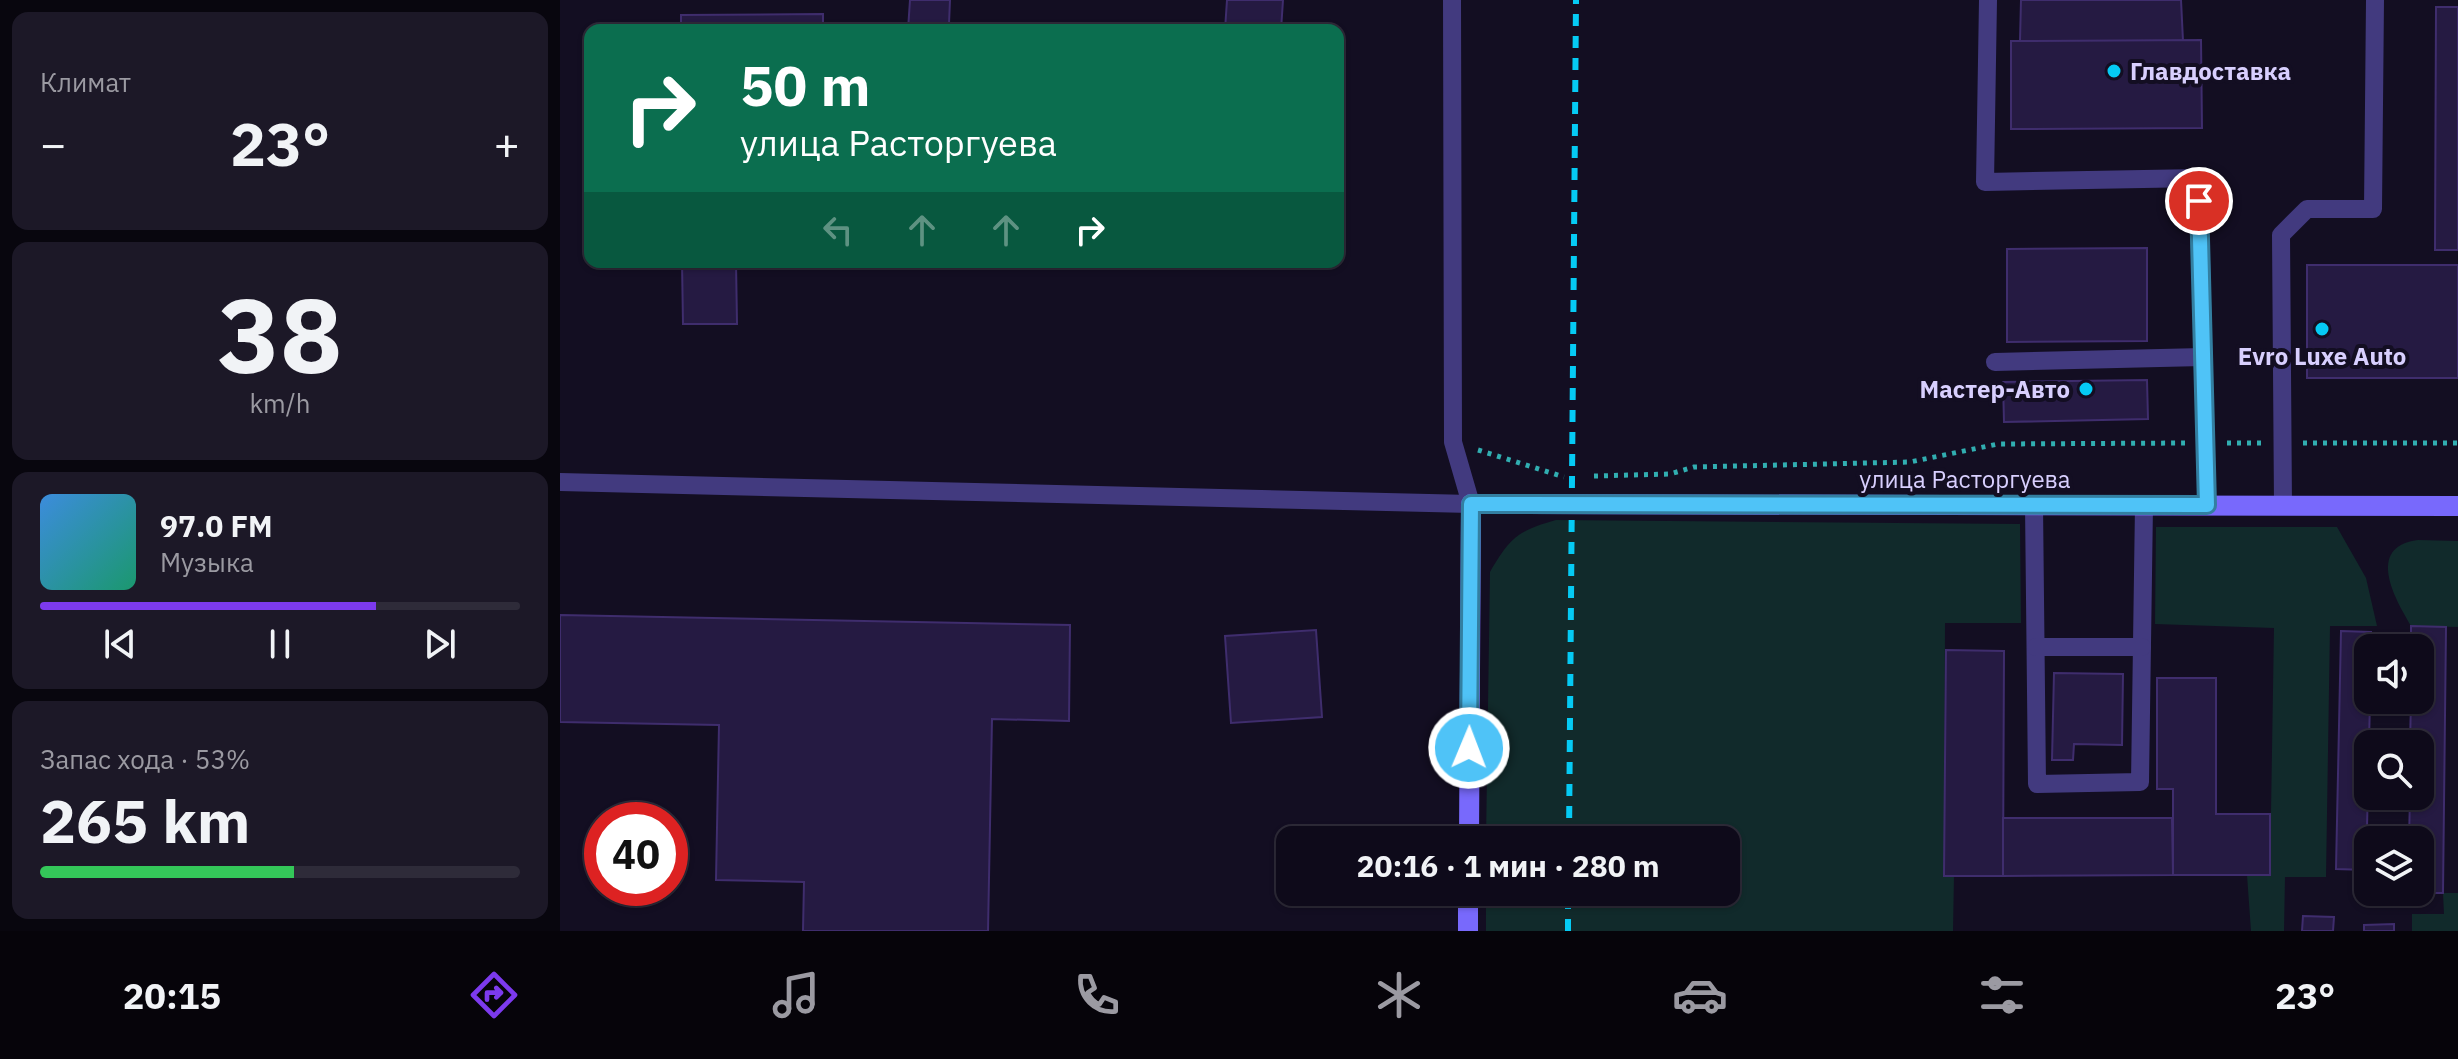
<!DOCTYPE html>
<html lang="ru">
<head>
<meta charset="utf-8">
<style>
	:root { --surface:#0e0a1a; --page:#1c1827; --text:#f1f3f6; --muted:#9b9aa2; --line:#2e2b39; --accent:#7c3aed }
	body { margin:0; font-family:"IBM Plex Sans",sans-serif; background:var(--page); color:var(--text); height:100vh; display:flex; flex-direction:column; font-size:30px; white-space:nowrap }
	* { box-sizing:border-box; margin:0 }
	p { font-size:26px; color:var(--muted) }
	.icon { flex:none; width:44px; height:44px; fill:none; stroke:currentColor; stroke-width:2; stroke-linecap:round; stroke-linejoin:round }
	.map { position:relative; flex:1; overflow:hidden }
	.details { display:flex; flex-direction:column; gap:12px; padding:12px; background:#08060e; width:560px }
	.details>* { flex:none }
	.hud { position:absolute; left:24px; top:24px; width:760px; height:244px; border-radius:16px; box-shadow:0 2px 6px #0004,0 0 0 2px var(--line); background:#0b6e4f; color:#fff; overflow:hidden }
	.fabs { position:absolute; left:1794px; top:634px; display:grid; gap:16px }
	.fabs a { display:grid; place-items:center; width:80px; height:80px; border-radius:16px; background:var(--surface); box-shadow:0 2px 6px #0004,0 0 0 2px var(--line); font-size:40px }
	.speed { position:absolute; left:24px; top:802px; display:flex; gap:16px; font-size:40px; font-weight:700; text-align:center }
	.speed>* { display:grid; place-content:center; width:104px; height:104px; border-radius:50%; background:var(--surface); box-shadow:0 2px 6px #0004,0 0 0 2px var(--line); line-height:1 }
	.speed .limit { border:12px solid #d22; background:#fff; color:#111 }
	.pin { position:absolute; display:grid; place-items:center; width:68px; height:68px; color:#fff; margin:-34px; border:4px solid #fff; border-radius:50%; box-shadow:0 2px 8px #0007 }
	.me { position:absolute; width:88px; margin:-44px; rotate:1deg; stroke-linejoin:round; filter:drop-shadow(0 0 6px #0008) }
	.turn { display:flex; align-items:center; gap:28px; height:168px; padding:0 24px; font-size:36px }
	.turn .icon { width:104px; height:104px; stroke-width:2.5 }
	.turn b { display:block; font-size:56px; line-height:68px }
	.lanes { display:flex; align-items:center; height:76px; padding:0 24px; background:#0003; justify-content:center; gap:40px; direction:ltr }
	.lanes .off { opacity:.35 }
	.big { font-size:60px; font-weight:700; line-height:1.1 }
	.details .widget { flex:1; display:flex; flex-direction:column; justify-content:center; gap:12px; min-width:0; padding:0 28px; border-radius:16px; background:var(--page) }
	.details .dial { align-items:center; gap:0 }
	.dial b { font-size:104px; line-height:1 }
	.song { display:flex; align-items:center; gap:24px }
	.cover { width:96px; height:96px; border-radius:12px; background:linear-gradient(135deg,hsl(210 70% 55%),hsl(160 70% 35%)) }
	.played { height:8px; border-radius:4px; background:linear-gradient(90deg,var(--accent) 70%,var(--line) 70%) }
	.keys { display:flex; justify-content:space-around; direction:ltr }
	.heat { display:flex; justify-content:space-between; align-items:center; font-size:44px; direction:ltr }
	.charge { height:12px; border-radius:6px; background:linear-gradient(90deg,#34c759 53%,var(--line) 0) }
	.trip { position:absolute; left:716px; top:826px; width:464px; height:80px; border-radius:16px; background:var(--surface); box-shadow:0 2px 6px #0004,0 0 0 2px var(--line); font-weight:700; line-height:80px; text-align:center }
	.tab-bar { display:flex; height:128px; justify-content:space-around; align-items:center; background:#06040a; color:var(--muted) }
	.tab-bar .icon { width:56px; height:56px }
	.tab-bar .on { color:var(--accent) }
	.tab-bar b { font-size:36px; color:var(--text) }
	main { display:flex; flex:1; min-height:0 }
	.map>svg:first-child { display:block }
	.green { fill:#112a2b }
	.building { fill:#251a42; stroke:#3f2d6d; stroke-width:2 }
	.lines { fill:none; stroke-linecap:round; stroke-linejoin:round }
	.path { stroke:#31aeb1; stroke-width:5; stroke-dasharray:4 6; stroke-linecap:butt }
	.lane { stroke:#423a7f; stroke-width:18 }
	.secondary { stroke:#7869fc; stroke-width:20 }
	.rail { stroke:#05caf4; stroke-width:6; stroke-dasharray:12 10; stroke-linecap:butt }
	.route-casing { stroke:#337fa1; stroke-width:20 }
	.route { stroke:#4fc3f7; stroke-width:14 }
	.poi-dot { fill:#05caf4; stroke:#130e22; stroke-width:3 }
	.labels { text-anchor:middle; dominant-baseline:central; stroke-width:8; stroke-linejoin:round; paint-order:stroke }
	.poi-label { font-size:24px; font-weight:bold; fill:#d8cffe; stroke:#130e22; text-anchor:start }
	.street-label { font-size:24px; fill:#d8cffe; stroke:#130e22 }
</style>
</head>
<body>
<main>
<section class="details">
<div class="widget"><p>Климат</p>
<div class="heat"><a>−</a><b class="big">23°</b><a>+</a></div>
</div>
<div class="widget dial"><b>38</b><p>km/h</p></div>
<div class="widget">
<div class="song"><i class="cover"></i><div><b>97.0 FM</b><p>Музыка</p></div></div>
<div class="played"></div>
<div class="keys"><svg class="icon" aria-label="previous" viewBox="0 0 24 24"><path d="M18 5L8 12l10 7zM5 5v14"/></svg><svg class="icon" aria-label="pause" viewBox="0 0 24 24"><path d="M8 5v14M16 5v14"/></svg><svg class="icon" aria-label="next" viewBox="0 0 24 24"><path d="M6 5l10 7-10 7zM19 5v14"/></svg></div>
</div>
<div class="widget"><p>Запас хода · 53%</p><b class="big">265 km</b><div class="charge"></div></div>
</section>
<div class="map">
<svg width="1898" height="931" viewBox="0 0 1898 931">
	<rect width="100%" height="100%" fill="#130e22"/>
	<g class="green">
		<path d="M 996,520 L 1460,524 L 1461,623 L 1385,623 L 1384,875 L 1394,876 L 1393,931 L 926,931 L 926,892 L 1166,892 L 1166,840 L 926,840 L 930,572 C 950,538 957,531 996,520 Z"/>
		<path d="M 1596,527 L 1777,527 L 1806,578 L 1817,626 L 1770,626 L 1766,877 L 1725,877 L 1724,931 L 1691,931 L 1687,875 L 1710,874 L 1714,628 L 1595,624 Z"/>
		<path d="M 1858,540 L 1898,541 L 1898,627 L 1851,626 C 1835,599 1805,547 1858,540 Z"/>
		<path d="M 1883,893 L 1898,893 L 1898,931 L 1852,931 L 1852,914 L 1884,914 Z"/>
	</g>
	<g class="building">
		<path d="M 350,0 L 390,0 L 389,24 L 482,30 L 348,30 Z"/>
		<path d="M 667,0 L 723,0 L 721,30 L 665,30 Z"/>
		<path d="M 1461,0 L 1621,0 L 1623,41 L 1460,41 Z"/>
		<path d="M 1876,7 L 1898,7 L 1898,250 L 1875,250 Z"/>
		<path d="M 263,14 L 263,30 L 121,30 L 121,15 Z"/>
		<path d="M 1641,40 L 1642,128 L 1451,129 L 1451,41 Z"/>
		<path d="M 1587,248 L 1587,341 L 1447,342 L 1447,249 Z"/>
		<path d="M 122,262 L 176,262 L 177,324 L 123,324 Z"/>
		<rect x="1747" y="265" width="151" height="113"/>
		<path d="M 1587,380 L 1588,419 L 1444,422 L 1443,382 Z"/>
		<path d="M 0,615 L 510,625 L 509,721 L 432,719 L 428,931 L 243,931 L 244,882 L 156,880 L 159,725 L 0,722 Z"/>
		<path d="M 1851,626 L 1886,627 L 1883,893 L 1849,893 L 1860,892 L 1860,840 L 1849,840 L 1850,796 L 1860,796 L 1860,744 L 1850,744 L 1851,700 L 1860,700 L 1860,648 L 1851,648 Z"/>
		<path d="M 756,630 L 762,717 L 671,723 L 665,636 Z"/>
		<path d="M 1781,631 L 1811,632 L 1811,648 L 1808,648 L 1810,700 L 1806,870 L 1776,869 Z"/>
		<path d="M 1386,650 L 1444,651 L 1443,876 L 1384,876 Z"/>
		<path d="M 1494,673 L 1563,674 L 1562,745 L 1514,744 L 1513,760 L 1492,760 Z"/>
		<path d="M 1597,678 L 1656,678 L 1656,814 L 1710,814 L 1710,875 L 1613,875 L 1613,789 L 1597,789 Z"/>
		<path d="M 1443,818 L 1612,818 L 1613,875 L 1443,876 Z"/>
		<path d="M 1743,916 L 1774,917 L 1773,931 L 1742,931 Z"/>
		<path d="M 1834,924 L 1834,931 L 1804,931 L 1804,925 Z"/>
	</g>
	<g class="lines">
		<g class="path">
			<path d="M 1667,443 L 1701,443"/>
			<path d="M 1743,443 L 1898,443"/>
			<path d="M 918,450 L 1004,477"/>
			<path d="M 1034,476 L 1110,474 L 1134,467 L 1350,462 L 1438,444 L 1625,443"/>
		</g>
		<g class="lane">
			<path d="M 1428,0 L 1425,182 L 1639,178 L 1647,505"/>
			<path d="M 1435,362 L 1643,357"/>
			<path d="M 0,482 L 911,504 L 893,442 L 892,0"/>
			<path d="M 1474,505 L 1477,784 L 1580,782 L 1584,505"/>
			<path d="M 1723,505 L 1721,235 L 1747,209 L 1813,209 L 1815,0"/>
			<path d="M 1476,647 L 1582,647"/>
		</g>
		<g class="secondary">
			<path d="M 909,840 L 911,504 L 1898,506"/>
			<path d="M 908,931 L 908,892"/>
		</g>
		<g class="rail">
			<path d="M 1009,840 L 1016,0"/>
			<path d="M 1008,931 L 1008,892"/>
		</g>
	</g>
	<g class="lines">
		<g class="route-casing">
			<path id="route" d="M 909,748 L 911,504 L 1647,505 L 1639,201"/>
		</g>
		<use href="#route" class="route"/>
	</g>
	<g class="poi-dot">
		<circle cx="1554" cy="71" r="8"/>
		<circle cx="1762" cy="329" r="8"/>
		<circle cx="1526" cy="389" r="8"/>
	</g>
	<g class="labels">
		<g class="poi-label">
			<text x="1570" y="71">Главдоставка</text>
			<text x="1762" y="356" text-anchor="middle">Evro Luxe Auto</text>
			<text x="1510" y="389" text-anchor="end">Мастер-Авто</text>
		</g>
		<g class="street-label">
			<text x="1405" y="479">улица Расторгуева</text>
		</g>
	</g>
</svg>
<div class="fabs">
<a><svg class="icon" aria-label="sound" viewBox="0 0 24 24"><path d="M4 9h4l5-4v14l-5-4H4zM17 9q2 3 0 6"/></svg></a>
<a><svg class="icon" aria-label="search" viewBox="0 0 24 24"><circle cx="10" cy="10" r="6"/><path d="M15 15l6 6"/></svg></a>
<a><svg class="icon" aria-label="layers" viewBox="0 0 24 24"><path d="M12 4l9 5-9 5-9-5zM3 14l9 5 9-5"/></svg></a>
</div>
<div class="speed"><div class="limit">40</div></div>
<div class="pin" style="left:1639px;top:201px;background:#d93025"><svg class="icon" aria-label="arrive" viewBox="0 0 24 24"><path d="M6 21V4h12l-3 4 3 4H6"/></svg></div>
<svg class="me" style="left:909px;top:748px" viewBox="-20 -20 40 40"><circle r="17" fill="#4fc3f7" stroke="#fff" stroke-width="3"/><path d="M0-11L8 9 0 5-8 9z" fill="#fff"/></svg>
<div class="trip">20:16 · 1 мин · 280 m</div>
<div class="hud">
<div class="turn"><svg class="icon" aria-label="right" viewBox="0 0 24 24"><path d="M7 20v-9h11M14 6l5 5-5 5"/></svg><div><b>50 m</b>улица Расторгуева</div></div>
<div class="lanes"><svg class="icon off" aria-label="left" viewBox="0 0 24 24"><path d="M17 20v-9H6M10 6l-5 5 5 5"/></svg><svg class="icon off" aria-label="ahead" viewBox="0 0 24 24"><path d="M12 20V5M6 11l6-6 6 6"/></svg><svg class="icon off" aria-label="ahead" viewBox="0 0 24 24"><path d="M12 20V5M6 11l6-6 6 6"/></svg><svg class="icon" aria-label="right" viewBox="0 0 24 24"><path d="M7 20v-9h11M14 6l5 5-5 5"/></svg></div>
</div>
</div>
</main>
<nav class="tab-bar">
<b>20:15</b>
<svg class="icon on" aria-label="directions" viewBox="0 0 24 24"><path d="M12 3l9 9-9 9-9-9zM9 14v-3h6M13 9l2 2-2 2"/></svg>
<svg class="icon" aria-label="music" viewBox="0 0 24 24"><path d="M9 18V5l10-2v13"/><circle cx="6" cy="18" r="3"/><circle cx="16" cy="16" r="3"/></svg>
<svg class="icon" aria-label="phone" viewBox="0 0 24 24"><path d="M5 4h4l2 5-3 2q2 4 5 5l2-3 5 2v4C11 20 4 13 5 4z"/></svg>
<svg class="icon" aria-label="climate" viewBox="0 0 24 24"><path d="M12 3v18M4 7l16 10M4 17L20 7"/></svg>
<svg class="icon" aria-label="car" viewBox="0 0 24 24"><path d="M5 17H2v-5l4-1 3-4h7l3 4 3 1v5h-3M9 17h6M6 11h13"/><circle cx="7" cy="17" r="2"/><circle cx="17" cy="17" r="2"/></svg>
<svg class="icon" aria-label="filters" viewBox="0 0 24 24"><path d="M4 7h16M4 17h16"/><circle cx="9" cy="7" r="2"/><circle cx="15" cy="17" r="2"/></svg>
<b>23°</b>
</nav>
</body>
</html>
